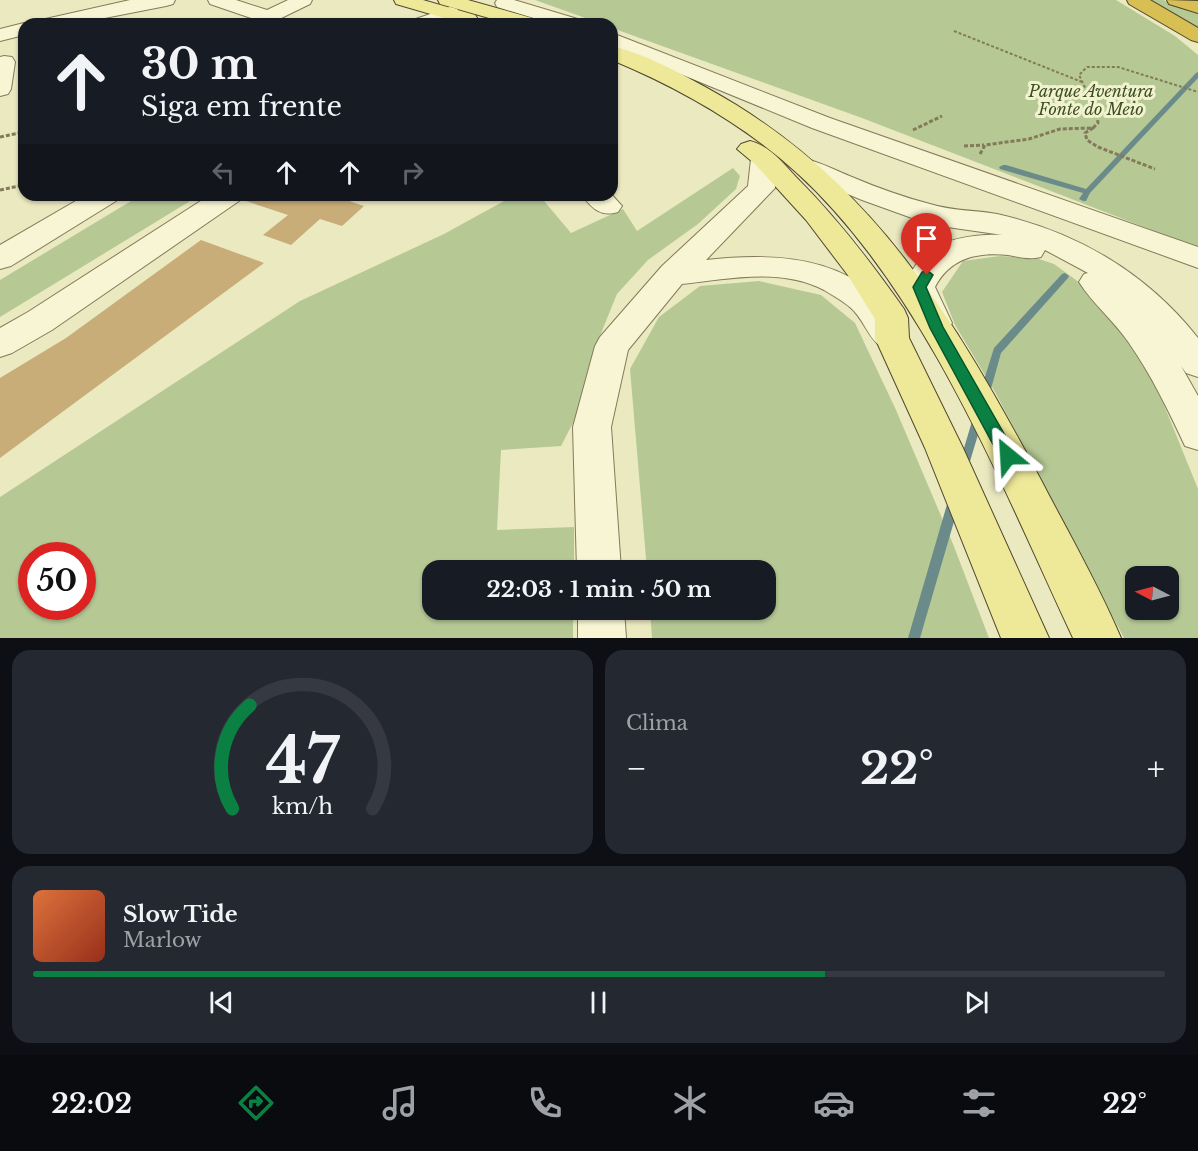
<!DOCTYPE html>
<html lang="pt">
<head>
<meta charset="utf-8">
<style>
	:root { --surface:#171b24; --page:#242831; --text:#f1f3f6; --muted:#9ea1a6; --line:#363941; --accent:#0b8043 }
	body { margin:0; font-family:"Libre Baskerville",serif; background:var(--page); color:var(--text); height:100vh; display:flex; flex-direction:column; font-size:22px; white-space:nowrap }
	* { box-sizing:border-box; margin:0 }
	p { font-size:20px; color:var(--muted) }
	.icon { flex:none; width:33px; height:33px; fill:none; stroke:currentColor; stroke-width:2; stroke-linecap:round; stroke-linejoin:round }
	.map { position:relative; height:638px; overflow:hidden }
	.panel { display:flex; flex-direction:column; gap:12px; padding:12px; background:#0d0f14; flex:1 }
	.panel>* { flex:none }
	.banner { position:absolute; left:18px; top:18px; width:600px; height:183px; border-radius:18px; box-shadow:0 2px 4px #0004; background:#171b24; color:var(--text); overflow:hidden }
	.needle { width:39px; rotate:276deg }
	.buttons { position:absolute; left:1125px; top:566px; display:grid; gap:12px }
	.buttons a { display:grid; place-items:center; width:54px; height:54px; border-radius:12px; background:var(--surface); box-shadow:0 2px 4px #0004; font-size:30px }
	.speed { position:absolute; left:18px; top:542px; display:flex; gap:12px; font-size:30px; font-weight:700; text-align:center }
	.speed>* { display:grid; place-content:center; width:78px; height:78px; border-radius:50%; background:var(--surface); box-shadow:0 2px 4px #0004; line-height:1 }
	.speed .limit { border:9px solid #d22; background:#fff; color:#111 }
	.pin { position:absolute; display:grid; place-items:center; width:51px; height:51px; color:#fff; margin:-62px -26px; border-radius:50% 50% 50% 0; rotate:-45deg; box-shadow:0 0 6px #0007 }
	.pin .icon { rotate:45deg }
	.me { position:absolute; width:66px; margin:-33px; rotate:333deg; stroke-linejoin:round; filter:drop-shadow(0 0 4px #0008) }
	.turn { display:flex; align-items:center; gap:21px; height:126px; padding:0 24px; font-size:27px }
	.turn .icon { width:78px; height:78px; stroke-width:2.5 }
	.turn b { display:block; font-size:42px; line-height:51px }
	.lanes { display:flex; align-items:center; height:57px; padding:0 24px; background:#0003; justify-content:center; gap:30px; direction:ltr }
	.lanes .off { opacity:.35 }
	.big { font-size:45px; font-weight:800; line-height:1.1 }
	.panel .widget { flex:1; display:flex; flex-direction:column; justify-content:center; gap:9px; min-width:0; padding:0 21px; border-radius:18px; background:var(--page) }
	.panel .dial { align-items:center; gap:0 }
	.dial svg { height:156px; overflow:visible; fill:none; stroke:var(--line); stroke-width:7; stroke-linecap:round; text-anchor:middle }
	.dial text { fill:var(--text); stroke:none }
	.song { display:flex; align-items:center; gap:18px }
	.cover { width:72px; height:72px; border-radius:9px; background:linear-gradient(135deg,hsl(20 70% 55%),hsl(10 70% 35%)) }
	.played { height:6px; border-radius:3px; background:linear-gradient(90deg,var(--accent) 70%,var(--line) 70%) }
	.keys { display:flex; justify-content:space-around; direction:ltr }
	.heat { display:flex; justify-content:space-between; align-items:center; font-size:33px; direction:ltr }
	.panel .tiles { flex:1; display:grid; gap:12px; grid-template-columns:1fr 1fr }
	.widget:last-child { grid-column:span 2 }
	.trip { position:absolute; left:422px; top:560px; width:354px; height:60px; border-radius:18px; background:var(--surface); box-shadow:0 2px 4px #0004; font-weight:800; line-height:60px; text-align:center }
	.menu { display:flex; height:96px; justify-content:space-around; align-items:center; background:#090b0e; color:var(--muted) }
	.menu .icon { width:42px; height:42px }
	.menu .on { color:var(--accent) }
	.menu b { font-size:27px; color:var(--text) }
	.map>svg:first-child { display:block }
	.green { fill:#b6c995; fill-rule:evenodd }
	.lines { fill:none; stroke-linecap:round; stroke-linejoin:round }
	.stream { fill:#6b8b8b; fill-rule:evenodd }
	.building { fill:#c8ad78 }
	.minor-casing { stroke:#837a59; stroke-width:2 }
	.major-casing { stroke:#51472d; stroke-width:2 }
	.highway-casing { stroke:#51472d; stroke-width:2 }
	.path-far1 { stroke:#837a59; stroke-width:2; stroke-dasharray:3 2; stroke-linecap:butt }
	.path { stroke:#837a59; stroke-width:3; stroke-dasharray:4 2; stroke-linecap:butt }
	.minor { fill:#f7f5d3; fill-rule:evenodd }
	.major { fill:#eee899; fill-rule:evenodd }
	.highway { fill:#d8bf54; fill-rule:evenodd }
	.route { fill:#0b8043; stroke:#07532c; stroke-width:1.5 }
	.labels { text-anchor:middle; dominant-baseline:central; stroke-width:6; stroke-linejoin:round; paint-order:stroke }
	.far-park-label { font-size:16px; font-style:italic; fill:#3a4f24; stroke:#f3f2cf }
</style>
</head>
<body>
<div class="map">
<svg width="1198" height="638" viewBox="0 0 1198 638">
	<rect width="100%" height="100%" fill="#ebe9c0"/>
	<g class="green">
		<path d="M 535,0 L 1116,0 L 1175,36 L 1198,55 L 1198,248 L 862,118 L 612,28 L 612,24 L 602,24 Z"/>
		<path d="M 1147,0 L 1163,0 L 1198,12 L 1198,30 Z"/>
		<path d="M 733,168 L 740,176 L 736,189 L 698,224 L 648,260 L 617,294 L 593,353 L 575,419 L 561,446 L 501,450 L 497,530 L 574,527 L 574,570 L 432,570 L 432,609 L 573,609 L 573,638 L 0,638 L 0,497 L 300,301 L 444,234 L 515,195 L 539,195 L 571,233 L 623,209 L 637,231 ZM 32,555 L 82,555 L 82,606 L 32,606 Z"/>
		<path d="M 141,195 L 200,195 L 0,317 L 0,280 Z"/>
		<path d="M 1000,256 L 1036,258 L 1054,264 L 1091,291 L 1122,325 L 1153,378 L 1198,489 L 1198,638 L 1124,638 L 995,392 L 955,325 L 942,292 L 963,261 ZM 1136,576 L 1168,576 L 1168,609 L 1136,609 Z"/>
		<path d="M 759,281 L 821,295 L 855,323 L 896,410 L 953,544 L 989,638 L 652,638 L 650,609 L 765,609 L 765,570 L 647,570 L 630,369 L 659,317 L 700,286 Z"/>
	</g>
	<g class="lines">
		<g class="stream">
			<path d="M 1198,72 L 1198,78 L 1090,193 L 1086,201 L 1083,201 L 1079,199 L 1083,193 L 1000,169 L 999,167 L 1003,165 L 1006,165 L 1086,189 L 1196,73 Z"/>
			<path d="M 1065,273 L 1069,276 L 1068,278 L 1001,353 L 989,396 L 988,399 L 984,400 L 980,399 L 979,396 L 994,348 L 1062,274 Z"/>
			<path d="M 978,414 L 982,415 L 983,418 L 968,468 L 967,471 L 963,473 L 959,471 L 958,468 L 973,418 L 974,415 Z"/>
			<path d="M 954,496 L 958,497 L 960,501 L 920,638 L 908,638 L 948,501 L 950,497 Z"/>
		</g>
	</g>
	<g class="building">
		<path d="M 245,195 L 348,195 L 343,199 L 364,206 L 342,226 L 320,219 L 291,245 L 263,235 L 288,215 L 243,200 Z"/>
		<path d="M 201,240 L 264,263 L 0,458 L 0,378 L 66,338 Z"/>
	</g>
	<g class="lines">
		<g class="minor-casing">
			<g id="minor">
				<path d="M 130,0 L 175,0 L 173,4 L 166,6 L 74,24 L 38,24 L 41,20 Z"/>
				<path d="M 208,0 L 236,0 L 267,10 L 288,0 L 312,0 L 310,4 L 269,24 L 244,24 L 251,18 L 210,4 Z"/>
				<path d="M 497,0 L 514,0 L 581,20 L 584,24 L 553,24 L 497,7 L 495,3 Z"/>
				<path d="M 450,7 L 457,9 L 460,13 C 449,27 426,24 410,24 L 413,20 Z"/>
				<path d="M 24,23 L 28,24 L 24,24 L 24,35 L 0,41 L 0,29 Z"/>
				<path d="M 612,33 L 830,118 L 1198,247 L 1198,268 L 812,128 L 612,46 Z"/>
				<path d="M 4,56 L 12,57 L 15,62 L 11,89 L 8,94 L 0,96 L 0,57 Z"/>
				<path d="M 764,151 L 773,154 L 777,159 L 775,188 L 706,260 C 787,251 866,258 909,338 L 904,347 C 871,358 870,325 851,308 C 843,301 832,295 824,290 C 781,267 727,279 682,284 L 628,350 L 611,427 L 621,570 L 577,570 L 573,427 L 595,346 L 600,337 L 662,266 L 748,186 L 751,159 L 755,154 Z"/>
				<path d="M 806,159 C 822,163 837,171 852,177 C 878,188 903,197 930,204 C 952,211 975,210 997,214 C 1077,232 1147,273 1198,338 L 1198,377 L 1186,373 L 1181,366 L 1198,396 L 1198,450 L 1185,446 C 1168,410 1152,376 1129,343 C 1115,322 1092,303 1079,282 L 1084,274 L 1088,273 L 1045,250 L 1041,257 C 1028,260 1020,257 1008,255 C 977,252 950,258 935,287 L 952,323 L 947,332 L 935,335 L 923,332 L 903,287 C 909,277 914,266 921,258 C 939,238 978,234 1003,235 L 947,227 L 912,218 L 862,200 L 797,173 L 793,167 L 797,161 Z"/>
				<path d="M 86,195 L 120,195 L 116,201 L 11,266 L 0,269 L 0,245 Z"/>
				<path d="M 210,195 L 243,195 L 239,201 L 52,330 L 12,353 L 0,357 L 0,328 L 28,312 Z"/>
				<path d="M 582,195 L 612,195 L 622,206 L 618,212 C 601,217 592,209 582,195 Z"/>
				<path d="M 578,609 L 624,609 L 626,638 L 578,638 Z"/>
			</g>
		</g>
		<g class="major-casing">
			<g id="major">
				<path d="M 394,0 L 423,0 L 475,15 L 478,19 L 475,23 L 465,24 L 396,4 Z"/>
				<path d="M 438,0 L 468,0 L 539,20 L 542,24 L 510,24 L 440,4 Z"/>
				<path d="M 612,46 C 645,54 678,72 707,88 C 872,178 955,319 1041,480 C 1068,532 1098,584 1121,638 L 1073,638 C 1001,484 924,289 797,173 C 743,124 679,88 612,60 Z"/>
				<path d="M 750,141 C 770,146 783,163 796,177 C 837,218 871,262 904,309 L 908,318 L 909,338 L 963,448 L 1049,638 L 1001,638 L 925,448 L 875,338 L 875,319 L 847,274 L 806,220 L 755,164 L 737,149 L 741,144 Z"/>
			</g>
		</g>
		<g class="highway-casing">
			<g id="highway">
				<path d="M 1127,0 L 1150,0 L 1198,28 L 1198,42 L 1191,40 L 1129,4 Z"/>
				<path d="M 1167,0 L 1198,1 L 1198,13 L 1169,4 Z"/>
			</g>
		</g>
		<g class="path-far1">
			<path d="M 954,31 L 1082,82"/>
			<path d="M 1096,110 L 1079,75 L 1087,67 L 1118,67 L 1198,92"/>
		</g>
		<g class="path">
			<path d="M 1093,128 L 1098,123 L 1096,108"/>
			<path d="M 913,130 L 942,116"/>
			<path d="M 0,137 L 24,132"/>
			<path d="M 964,146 L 984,145"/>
			<path d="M 980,154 L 985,145 L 1029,139 L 1060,129 L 1093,128 L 1085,133 L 1087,140 L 1098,147 L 1155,169"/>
			<path d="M 0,190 L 24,185"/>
		</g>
		<use href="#minor" class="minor"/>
		<use href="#major" class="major"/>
		<use href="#highway" class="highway"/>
	</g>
	<path class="route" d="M 927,270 L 933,275 L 926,287 L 943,327 L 1014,451 L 1016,456 L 1014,461 L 1008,463 L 1002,461 L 930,328 L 913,287 L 922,272 Z"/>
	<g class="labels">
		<g class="far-park-label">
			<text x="1091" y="91">Parque Aventura<tspan x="1091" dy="18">Fonte do Meio</tspan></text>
		</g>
	</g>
</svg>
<div class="buttons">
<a><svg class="needle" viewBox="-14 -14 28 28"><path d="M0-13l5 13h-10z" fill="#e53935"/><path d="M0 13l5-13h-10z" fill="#9ea1a6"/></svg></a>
</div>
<div class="speed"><div class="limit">50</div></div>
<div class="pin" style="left:927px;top:275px;background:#d93025"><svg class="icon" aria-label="arrive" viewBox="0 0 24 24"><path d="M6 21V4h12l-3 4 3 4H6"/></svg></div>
<svg class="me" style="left:1008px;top:456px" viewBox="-20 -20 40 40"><path d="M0-17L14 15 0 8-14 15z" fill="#0b8043" stroke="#fff" stroke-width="4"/></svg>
<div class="trip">22:03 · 1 min · 50 m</div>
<div class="banner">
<div class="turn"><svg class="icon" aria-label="ahead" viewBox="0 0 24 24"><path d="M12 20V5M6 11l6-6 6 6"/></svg><div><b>30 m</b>Siga em frente</div></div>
<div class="lanes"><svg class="icon off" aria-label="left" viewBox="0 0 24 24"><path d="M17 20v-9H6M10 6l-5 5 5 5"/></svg><svg class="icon" aria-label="ahead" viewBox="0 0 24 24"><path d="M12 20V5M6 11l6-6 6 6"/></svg><svg class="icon" aria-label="ahead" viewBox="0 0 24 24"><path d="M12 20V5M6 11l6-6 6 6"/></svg><svg class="icon off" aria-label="right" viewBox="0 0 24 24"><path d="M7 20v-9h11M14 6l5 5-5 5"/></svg></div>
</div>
</div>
<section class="panel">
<div class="tiles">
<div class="widget dial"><svg viewBox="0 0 100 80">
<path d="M14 69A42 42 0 1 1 86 69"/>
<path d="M14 69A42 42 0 0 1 23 16" stroke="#0b8043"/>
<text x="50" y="56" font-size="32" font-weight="700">47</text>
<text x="50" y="72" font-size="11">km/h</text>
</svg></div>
<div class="widget"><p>Clima</p>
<div class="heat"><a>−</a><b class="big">22°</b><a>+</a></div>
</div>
<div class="widget">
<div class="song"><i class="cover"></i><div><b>Slow Tide</b><p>Marlow</p></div></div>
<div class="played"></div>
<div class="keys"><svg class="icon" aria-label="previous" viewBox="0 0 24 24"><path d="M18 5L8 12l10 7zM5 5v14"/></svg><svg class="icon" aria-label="pause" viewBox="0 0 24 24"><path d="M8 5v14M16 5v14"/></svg><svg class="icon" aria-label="next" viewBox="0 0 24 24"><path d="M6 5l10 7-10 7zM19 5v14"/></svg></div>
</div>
</div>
</section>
<nav class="menu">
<b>22:02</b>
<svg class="icon on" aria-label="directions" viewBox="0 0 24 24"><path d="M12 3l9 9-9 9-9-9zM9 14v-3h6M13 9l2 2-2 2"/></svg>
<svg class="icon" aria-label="music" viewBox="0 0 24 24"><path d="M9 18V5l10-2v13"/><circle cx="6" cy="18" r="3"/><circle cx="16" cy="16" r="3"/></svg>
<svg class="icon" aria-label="phone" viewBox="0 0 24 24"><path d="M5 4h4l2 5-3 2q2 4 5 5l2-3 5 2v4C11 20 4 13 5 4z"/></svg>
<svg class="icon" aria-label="climate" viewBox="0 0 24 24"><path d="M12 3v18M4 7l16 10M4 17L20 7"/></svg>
<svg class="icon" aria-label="car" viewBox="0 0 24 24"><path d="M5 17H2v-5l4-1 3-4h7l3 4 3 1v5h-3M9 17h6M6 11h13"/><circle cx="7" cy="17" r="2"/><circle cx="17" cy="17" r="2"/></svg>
<svg class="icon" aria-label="filters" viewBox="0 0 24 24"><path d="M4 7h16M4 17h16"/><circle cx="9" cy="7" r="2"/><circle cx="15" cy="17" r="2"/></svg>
<b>22°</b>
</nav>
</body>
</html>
